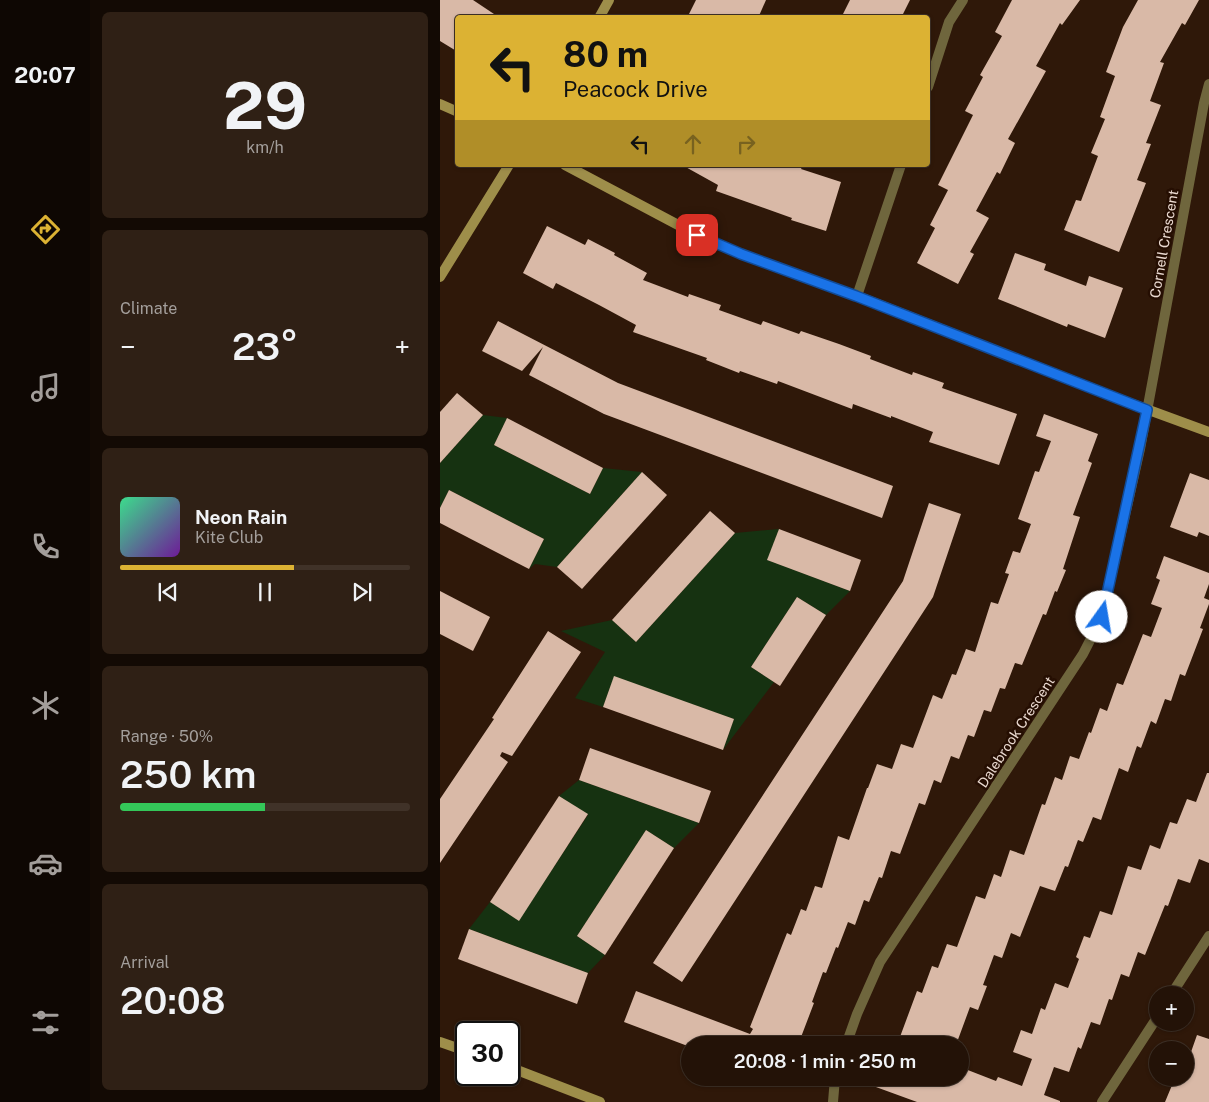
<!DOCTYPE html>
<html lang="en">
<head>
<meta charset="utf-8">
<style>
	:root { --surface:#231207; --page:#2f2015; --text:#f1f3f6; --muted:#a39e9b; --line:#403228; --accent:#dcb233 }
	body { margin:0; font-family:"Public Sans",sans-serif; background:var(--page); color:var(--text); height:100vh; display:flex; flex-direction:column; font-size:19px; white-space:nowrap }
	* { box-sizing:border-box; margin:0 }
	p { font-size:16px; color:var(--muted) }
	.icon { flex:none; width:28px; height:28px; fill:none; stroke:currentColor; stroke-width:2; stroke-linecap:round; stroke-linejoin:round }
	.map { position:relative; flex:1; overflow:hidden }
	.side { display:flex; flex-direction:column; gap:12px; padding:12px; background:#130a04; width:350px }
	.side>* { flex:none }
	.banner { position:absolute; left:15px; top:15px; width:475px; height:152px; border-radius:5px; box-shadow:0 1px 4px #0004,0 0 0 1px var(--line); background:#dcb233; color:#111; overflow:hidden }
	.fabs { position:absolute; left:709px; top:986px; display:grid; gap:10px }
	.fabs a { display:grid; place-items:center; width:45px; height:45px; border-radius:50%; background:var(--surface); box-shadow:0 1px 4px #0004,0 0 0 1px var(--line); font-size:25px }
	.speed { position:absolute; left:15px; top:1021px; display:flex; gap:10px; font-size:25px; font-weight:700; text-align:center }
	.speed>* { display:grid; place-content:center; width:65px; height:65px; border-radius:50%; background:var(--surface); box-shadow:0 1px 4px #0004,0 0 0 1px var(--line); line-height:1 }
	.speed .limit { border:2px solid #111; border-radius:8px; background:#fff; color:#111 }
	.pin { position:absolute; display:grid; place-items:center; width:42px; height:42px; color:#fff; margin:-21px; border-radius:10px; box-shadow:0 2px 8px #0006 }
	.me { position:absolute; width:55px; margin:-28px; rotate:13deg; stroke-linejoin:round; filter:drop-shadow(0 0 4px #0008) }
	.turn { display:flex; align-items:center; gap:18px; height:105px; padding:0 25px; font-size:22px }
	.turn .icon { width:65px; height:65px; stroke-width:2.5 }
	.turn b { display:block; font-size:35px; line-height:42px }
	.lanes { display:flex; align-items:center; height:48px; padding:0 25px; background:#0003; justify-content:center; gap:25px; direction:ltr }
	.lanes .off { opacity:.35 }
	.big { font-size:38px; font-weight:600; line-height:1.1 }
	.side .tile { flex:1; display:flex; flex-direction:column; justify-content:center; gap:8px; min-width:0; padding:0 18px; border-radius:8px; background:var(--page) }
	.side .dial { align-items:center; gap:0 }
	.dial b { font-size:65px; line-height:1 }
	.song { display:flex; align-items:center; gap:15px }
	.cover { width:60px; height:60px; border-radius:8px; background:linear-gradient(135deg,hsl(150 70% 55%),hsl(280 70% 35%)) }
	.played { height:5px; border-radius:2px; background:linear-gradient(90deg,var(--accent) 60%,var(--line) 60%) }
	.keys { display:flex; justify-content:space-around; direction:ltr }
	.heat { display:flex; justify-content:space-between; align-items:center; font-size:28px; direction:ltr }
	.charge { height:8px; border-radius:4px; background:linear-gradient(90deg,#34c759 50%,var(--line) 0) }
	.trip { position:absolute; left:241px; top:1036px; width:288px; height:50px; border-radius:25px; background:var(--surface); box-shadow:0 1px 4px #0004,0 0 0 1px var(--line); font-weight:600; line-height:50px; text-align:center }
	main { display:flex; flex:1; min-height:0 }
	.tabs { display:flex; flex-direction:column; width:90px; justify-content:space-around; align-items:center; background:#0e0703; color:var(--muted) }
	.tabs .icon { width:35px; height:35px }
	.tabs .active { color:var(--accent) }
	.tabs b { font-size:22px; color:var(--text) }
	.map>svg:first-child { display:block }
	.green { fill:#163211 }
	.building { fill:#d9b9a7 }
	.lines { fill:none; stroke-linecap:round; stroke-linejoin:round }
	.street { stroke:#6f663d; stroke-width:10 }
	.secondary { stroke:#9e8e4a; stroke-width:10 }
	.route-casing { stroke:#114b97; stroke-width:12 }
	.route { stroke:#1a73e8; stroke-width:9 }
	.labels { text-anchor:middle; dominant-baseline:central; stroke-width:5; stroke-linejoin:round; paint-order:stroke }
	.street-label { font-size:14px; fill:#ebdad1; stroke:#250e02 }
</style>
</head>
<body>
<main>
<nav class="tabs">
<b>20:07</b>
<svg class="icon active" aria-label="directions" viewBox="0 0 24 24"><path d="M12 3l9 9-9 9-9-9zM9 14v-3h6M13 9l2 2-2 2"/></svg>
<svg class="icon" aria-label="music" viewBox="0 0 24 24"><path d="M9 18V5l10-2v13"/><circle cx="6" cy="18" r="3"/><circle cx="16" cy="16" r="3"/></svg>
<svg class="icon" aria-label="phone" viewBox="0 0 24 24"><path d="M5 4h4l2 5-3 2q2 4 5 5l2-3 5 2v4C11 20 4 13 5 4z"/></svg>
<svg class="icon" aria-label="climate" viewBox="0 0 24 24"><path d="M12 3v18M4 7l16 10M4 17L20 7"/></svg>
<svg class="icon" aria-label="car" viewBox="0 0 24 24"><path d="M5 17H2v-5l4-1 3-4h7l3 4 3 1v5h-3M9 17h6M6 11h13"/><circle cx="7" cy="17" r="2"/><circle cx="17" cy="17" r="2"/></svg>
<svg class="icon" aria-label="filters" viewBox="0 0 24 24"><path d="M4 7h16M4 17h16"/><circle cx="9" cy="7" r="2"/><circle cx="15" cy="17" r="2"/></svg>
</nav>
<section class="side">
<div class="tile dial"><b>29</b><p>km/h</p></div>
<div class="tile"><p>Climate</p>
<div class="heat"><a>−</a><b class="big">23°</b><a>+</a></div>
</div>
<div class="tile">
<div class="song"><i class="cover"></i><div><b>Neon Rain</b><p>Kite Club</p></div></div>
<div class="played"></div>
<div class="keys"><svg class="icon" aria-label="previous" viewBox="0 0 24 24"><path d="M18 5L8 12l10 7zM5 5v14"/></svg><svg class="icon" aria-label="pause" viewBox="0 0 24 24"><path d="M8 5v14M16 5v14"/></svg><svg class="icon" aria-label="next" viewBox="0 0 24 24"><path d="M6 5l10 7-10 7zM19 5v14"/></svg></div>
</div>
<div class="tile"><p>Range · 50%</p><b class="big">250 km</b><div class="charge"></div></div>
<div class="tile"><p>Arrival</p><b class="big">20:08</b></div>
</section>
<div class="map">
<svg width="769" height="1102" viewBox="0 0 769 1102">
	<rect width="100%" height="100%" fill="#2f1809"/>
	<g class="green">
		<path d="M 43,415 L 67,418 L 54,445 L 150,494 L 163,468 L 202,472 L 117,567 L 95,564 L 89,569 L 104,539 L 9,490 L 0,508 L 0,463 Z"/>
		<path d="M 339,529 L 328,560 L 410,591 L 386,615 L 357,597 L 311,667 L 334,682 L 283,750 L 294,719 L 174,677 L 163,707 L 135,698 L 165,652 L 121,631 L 172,620 L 196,642 L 295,533 Z"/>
		<path d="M 139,780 L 259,823 L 234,848 L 206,830 L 137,936 L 165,955 L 148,973 L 29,929 L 50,902 L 79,920 L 148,815 L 119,796 Z"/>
	</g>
	<g class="building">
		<path d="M 0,0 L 33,0 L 60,18 L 18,18 L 18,52 L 0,41 Z"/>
		<path d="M 256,0 L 326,0 L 318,18 L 247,18 Z"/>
		<path d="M 410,0 L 470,0 L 461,18 L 401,18 Z"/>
		<path d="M 572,0 L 640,0 L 622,25 L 620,23 L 596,66 L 606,71 L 568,139 L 575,143 L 560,174 L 557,172 L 536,211 L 549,218 L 530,252 L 534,254 L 518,284 L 477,263 L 495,228 L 490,225 L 508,190 L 498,185 L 533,115 L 525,111 L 543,77 L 540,75 L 562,36 L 555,32 Z"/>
		<path d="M 698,0 L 759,0 L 745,25 L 742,23 L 720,62 L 724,63 L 710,101 L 721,105 L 706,143 L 711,144 L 697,180 L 706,183 L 679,252 L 624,230 L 636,200 L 641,201 L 658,156 L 651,153 L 665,119 L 660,117 L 675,76 L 666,72 L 683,27 Z"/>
		<path d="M 242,165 L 363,165 L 361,169 L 401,182 L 386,231 L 351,220 L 352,218 L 276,191 L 278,185 Z"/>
		<path d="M 107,226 L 145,245 L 148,239 L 175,253 L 174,255 L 207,273 L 203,280 L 248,297 L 249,294 L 281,305 L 279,310 L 321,325 L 323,321 L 359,334 L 361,331 L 399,344 L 431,356 L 430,359 L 472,375 L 473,372 L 504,383 L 502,388 L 577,414 L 559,465 L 489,442 L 493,432 L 451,416 L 451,418 L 413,404 L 412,409 L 338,381 L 337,384 L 300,371 L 299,373 L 266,360 L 267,358 L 193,332 L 196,325 L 159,305 L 116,283 L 113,289 L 83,273 Z"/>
		<path d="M 575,253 L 606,264 L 604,270 L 646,286 L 649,276 L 683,288 L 665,338 L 628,324 L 627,327 L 558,299 Z"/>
		<path d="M 58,321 L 178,383 L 453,486 L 442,518 L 164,414 L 89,375 L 103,347 L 82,371 L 42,351 Z"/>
		<path d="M 17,393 L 43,415 L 0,463 L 0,412 Z"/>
		<path d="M 604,414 L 658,434 L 648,461 L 652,463 L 633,515 L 640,517 L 623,569 L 626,570 L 617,592 L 615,591 L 606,615 L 603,614 L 582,665 L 575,663 L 565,689 L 560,688 L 551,712 L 544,710 L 534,737 L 528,735 L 519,759 L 511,756 L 501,783 L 494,780 L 485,805 L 479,803 L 460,854 L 451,851 L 442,878 L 439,877 L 429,902 L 424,900 L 415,925 L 408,922 L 398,948 L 396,947 L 386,973 L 383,972 L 372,1002 L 374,1003 L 358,1045 L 245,1045 L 184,1022 L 196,991 L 310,1034 L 313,1029 L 310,1027 L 347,933 L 351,935 L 361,909 L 366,911 L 375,886 L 382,888 L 398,836 L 409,840 L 427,788 L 428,788 L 437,764 L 452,769 L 461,744 L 473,748 L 493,695 L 502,699 L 512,674 L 516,675 L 526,649 L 535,652 L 551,602 L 558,604 L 569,574 L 565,573 L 573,551 L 580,553 L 591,524 L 578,519 L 595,471 L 599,472 L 611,441 L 596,436 Z"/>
		<path d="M 67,418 L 163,468 L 150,494 L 54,445 Z"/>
		<path d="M 202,472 L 227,495 L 142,589 L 117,567 Z"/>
		<path d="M 750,473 L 769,480 L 769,536 L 759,532 L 757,537 L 730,527 Z"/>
		<path d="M 9,490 L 104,539 L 89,569 L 0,523 L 0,508 Z"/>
		<path d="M 489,503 L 521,514 L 493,597 L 242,982 L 213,963 L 463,581 Z"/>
		<path d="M 270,511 L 295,533 L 196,642 L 172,620 Z"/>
		<path d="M 339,529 L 421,560 L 410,591 L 327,560 Z"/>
		<path d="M 724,556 L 769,573 L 769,584 L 764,598 L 769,600 L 769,604 L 760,628 L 763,629 L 745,676 L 740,674 L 731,701 L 725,699 L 716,724 L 711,721 L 701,748 L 697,746 L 688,772 L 679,768 L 661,820 L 653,817 L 643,842 L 638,840 L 628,867 L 625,866 L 615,891 L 600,886 L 580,937 L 571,933 L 562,958 L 554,955 L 543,985 L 547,986 L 538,1010 L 530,1007 L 516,1045 L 457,1045 L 477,991 L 482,993 L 492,966 L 498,968 L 507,944 L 517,947 L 536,896 L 545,899 L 554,874 L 561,877 L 570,850 L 584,855 L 602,804 L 605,805 L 615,777 L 622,780 L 630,756 L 639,759 L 649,732 L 651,733 L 660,708 L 667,711 L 677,683 L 683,685 L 703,634 L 711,637 L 722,608 L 711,604 L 720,580 L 716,578 Z"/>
		<path d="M 0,591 L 50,617 L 33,651 L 0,634 Z"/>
		<path d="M 357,597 L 386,615 L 340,686 L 311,667 Z"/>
		<path d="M 108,631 L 141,652 L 72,756 L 62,752 L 60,756 L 68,762 L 0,863 L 0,799 L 54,719 L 52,718 Z"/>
		<path d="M 174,676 L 294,719 L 283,750 L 163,707 Z"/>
		<path d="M 150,748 L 271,791 L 259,823 L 139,780 Z"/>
		<path d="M 767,773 L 769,773 L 769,863 L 759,859 L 750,883 L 738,879 L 728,906 L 725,905 L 705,955 L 698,952 L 689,977 L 681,974 L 672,1000 L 669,999 L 660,1025 L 651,1022 L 641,1049 L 638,1047 L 629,1072 L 614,1067 L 604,1095 L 620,1101 L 620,1102 L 477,1102 L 414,1079 L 415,1078 L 520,1078 L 520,1067 L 556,1081 L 558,1077 L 582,1086 L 592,1059 L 573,1052 L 581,1030 L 592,1034 L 601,1008 L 605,1010 L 615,983 L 628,988 L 639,959 L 636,957 L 644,936 L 650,938 L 660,911 L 672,915 L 688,866 L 701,870 L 710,845 L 720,849 L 730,822 L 737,824 L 747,799 L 756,802 Z"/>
		<path d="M 119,796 L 148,814 L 79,921 L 50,902 Z"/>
		<path d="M 206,830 L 234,848 L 165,955 L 137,936 Z"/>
		<path d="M 29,929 L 148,973 L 137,1004 L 18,959 Z"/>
		<path d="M 757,1035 L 769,1039 L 769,1102 L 725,1102 L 735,1078 L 745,1078 L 745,1069 Z"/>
	</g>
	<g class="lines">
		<g class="street">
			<path d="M 488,87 L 509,22 L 523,0"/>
			<path d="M 417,296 L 461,165"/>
			<path d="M 731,995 L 769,936"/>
			<path d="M 406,1045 L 417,1014 L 440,962 L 643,654 L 662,617 L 700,449 L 764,103 L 769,84"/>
			<path d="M 393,1102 L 395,1078"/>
			<path d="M 662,1102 L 718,1016"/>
		</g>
		<g class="secondary">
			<path d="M 159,18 L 169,0"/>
			<path d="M 0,104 L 18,112"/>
			<path d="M 125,165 L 257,235 L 301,254 L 417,296 L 687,402 L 769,432"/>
			<path d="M 0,277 L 69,165"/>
			<path d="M 0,1042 L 26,1051"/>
			<path d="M 69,1067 L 160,1102"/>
		</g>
	</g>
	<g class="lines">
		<g class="route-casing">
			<path id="route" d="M 257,235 L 301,254 L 416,296 L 707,410 L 662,617"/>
		</g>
		<use href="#route" class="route"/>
	</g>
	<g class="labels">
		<g class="street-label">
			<text transform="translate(724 244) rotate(-80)">Cornell Crescent</text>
			<text transform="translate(576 732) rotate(-57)">Dalebrook Crescent</text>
		</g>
	</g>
</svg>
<div class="fabs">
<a>+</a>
<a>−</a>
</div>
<div class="speed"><div class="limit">30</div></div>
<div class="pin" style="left:257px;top:235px;background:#d93025"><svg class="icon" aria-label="arrive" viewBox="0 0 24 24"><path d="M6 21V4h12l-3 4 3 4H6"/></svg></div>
<svg class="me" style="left:662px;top:617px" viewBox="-20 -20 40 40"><circle r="19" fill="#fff"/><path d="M0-13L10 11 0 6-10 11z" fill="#1a73e8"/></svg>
<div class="trip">20:08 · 1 min · 250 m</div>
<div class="banner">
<div class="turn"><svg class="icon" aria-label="left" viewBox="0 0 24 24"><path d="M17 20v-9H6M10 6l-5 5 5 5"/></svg><div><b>80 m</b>Peacock Drive</div></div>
<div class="lanes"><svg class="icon" aria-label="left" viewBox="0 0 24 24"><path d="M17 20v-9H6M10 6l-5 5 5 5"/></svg><svg class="icon off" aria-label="ahead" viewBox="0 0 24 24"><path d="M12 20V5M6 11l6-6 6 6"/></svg><svg class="icon off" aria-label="right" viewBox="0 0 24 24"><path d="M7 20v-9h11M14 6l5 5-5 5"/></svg></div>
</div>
</div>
</main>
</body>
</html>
